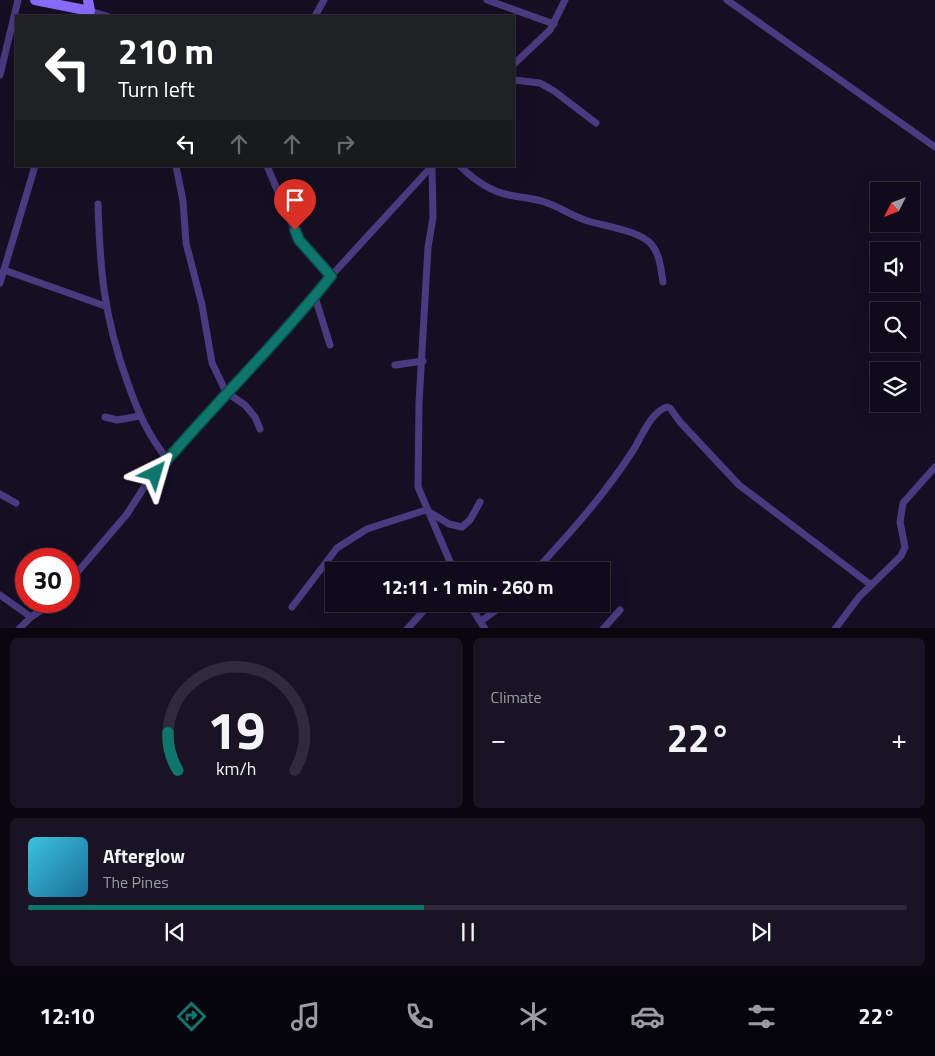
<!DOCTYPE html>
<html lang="en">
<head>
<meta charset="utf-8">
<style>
	:root { --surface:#100b1b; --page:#191424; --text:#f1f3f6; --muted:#9c9ba3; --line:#302b3a; --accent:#0f766e }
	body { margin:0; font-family:"Titillium Web",sans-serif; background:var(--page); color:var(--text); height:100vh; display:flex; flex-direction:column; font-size:19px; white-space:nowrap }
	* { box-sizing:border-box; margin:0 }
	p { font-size:16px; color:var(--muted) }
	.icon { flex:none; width:28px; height:28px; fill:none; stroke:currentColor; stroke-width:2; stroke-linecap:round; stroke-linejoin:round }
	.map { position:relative; height:628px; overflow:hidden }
	.panel { display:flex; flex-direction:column; gap:10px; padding:10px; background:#09060f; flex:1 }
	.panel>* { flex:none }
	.guide { position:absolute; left:15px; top:15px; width:500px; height:152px; border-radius:0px; box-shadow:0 5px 20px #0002,0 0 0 1px var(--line); background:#202124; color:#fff; overflow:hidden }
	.needle { width:32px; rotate:228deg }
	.controls { position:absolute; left:870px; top:182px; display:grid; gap:10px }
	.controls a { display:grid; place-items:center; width:50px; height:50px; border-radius:0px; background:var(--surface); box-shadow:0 5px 20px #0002,0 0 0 1px var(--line); font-size:25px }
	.speed { position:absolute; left:15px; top:548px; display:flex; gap:10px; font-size:25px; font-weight:700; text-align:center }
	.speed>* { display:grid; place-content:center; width:65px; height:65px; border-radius:50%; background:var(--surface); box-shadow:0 5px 20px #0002,0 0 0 1px var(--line); line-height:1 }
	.speed .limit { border:8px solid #d22; background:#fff; color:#111 }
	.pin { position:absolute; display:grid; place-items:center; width:42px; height:42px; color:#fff; margin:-51px -21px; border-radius:50% 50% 50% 0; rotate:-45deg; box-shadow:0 0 5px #0007 }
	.pin .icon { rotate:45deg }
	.me { position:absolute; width:55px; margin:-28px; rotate:40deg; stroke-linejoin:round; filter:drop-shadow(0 0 4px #0008) }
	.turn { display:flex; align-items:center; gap:18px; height:105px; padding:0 20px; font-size:22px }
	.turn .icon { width:65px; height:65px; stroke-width:2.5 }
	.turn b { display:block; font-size:35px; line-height:42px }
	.lanes { display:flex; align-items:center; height:48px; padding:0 20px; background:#0003; justify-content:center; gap:25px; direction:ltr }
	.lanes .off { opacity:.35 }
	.big { font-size:38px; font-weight:700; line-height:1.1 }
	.panel .tile { flex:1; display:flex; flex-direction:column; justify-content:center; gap:8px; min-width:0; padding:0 18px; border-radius:8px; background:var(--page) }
	.panel .dial { align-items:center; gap:0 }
	.dial svg { height:130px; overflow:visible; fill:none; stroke:var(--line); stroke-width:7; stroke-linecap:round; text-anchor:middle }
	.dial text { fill:var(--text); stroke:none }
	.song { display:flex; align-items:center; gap:15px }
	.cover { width:60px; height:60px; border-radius:8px; background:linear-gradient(135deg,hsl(190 70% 55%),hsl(200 70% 35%)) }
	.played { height:5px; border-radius:2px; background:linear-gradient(90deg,var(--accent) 45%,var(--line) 45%) }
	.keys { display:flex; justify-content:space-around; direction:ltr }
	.heat { display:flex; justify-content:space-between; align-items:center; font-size:28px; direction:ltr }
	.panel .tiles { flex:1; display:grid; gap:10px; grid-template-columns:1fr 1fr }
	.tile:last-child { grid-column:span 2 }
	.trip { position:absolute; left:325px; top:562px; width:285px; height:50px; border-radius:0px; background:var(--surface); box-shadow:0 5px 20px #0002,0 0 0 1px var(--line); font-weight:700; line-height:50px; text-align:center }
	.tab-bar { display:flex; height:80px; justify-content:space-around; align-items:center; background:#06040b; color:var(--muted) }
	.tab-bar .icon { width:35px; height:35px }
	.tab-bar .selected { color:var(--accent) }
	.tab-bar b { font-size:22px; color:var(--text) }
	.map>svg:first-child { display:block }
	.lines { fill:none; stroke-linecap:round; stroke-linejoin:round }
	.street { stroke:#4a3b81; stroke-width:7 }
	.secondary { stroke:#886cfb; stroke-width:10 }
	.route-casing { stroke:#0a4d48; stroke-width:12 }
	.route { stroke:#0f766e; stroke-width:9 }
</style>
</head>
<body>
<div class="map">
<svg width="935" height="629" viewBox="0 0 935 629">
	<rect width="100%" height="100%" fill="#160f24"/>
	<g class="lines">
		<g class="street">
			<path d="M 487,0 L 554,24"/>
			<path d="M 727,0 L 935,147"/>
			<path d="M 88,16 L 90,11 L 107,16"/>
			<path d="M 315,16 L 324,0"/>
			<path d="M 514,64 L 550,30 L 565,0"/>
			<path d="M 0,75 L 18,0"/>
			<path d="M 514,80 L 540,83 L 554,91 L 596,123"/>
			<path d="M 176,166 L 183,201 L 186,243 L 202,305 L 212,363 L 226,392 L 245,405 L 255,417 L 260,429"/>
			<path d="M 267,166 L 299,240 L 331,276"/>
			<path d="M 432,166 L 433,218 L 428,247 L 419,403 L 418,487 L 454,571"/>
			<path d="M 460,166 C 474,180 489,191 509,195 C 523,198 536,198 550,204 C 563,209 574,217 588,221 C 605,226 641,231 652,245 C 660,255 661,270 663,282"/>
			<path d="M 98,204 C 100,271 104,317 127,381 C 137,410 148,435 167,459"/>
			<path d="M 4,270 L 105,306"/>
			<path d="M 0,283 L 35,166"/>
			<path d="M 315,297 L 330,345"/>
			<path d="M 395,365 L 423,361"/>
			<path d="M 105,417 L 117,420 L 140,416"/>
			<path d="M 0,494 L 16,503"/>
			<path d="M 535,571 C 571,532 606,493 634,449 C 642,436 651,412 667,407 L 670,408 L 680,422 L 739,485 L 871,585"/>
			<path d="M 69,582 L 127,514 L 143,489 L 167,459 L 226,392 L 266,354 L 331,276 L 432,166"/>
			<path d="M 0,595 L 31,617"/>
			<path d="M 469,604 L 485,629"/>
			<path d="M 292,607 L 337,548 L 367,529 L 426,510 L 449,524 L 462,527 L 470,520 L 480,502"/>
			<path d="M 481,621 L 505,604"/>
			<path d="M 19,629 L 31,617 L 55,601"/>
			<path d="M 407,629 L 430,604"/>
			<path d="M 603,629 L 620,610"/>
			<path d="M 835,629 L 859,597 L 901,556 L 905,547 L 900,522 L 903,503 L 935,467"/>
		</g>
		<path class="secondary" d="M 35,0 L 90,11 L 88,0"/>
	</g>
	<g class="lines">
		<g class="route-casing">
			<path id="route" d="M 155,474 C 212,406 276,345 331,276 L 299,240 L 295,230"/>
		</g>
		<use href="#route" class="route"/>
	</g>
</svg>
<div class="controls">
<a><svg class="needle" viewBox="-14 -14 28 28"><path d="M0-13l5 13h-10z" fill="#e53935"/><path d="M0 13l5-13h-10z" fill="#9c9ba3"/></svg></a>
<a><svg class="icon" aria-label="sound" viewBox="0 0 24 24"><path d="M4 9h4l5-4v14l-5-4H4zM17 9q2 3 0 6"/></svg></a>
<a><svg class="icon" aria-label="search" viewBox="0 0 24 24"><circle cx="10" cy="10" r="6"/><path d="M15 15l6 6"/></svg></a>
<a><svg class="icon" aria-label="layers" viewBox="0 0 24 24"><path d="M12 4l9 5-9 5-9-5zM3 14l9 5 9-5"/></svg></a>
</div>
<div class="speed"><div class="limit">30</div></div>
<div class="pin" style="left:295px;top:230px;background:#d93025"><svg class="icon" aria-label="arrive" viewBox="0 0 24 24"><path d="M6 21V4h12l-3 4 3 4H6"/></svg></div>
<svg class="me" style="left:155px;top:474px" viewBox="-20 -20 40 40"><path d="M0-17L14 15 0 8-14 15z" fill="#0f766e" stroke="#fff" stroke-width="4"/></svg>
<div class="trip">12:11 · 1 min · 260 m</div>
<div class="guide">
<div class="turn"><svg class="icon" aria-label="left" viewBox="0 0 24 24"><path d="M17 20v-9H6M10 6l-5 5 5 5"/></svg><div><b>210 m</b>Turn left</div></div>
<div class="lanes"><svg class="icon" aria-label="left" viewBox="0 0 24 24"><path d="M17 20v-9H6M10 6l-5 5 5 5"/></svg><svg class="icon off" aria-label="ahead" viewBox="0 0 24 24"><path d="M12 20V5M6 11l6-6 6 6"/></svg><svg class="icon off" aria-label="ahead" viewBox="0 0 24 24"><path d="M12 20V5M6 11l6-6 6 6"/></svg><svg class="icon off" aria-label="right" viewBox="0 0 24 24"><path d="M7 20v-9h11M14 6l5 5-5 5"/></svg></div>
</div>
</div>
<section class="panel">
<div class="tiles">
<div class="tile dial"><svg viewBox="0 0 100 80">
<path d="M14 69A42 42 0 1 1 86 69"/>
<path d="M14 69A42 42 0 0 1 8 46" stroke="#0f766e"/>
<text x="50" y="56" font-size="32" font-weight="700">19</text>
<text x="50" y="72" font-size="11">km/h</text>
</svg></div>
<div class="tile"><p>Climate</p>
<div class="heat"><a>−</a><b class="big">22°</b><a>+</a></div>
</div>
<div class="tile">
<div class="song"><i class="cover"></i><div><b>Afterglow</b><p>The Pines</p></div></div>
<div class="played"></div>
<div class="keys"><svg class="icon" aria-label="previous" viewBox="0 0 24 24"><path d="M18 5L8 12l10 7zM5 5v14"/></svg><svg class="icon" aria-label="pause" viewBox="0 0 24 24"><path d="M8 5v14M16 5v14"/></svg><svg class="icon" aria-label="next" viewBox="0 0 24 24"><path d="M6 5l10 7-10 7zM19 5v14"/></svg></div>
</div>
</div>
</section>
<nav class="tab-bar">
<b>12:10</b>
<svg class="icon selected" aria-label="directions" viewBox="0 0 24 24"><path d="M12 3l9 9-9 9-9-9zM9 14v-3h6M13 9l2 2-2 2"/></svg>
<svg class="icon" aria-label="music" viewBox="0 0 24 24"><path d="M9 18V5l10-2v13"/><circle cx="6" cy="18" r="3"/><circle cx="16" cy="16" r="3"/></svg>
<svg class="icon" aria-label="phone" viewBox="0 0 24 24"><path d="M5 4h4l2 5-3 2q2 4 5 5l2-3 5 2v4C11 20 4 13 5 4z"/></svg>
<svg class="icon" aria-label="climate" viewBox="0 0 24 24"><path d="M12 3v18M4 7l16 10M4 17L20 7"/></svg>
<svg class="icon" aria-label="car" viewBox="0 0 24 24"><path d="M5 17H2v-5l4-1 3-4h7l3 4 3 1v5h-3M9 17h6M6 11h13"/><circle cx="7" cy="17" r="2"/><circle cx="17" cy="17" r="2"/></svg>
<svg class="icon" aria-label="filters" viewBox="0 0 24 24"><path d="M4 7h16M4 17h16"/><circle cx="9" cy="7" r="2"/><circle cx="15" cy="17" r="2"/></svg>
<b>22°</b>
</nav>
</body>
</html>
